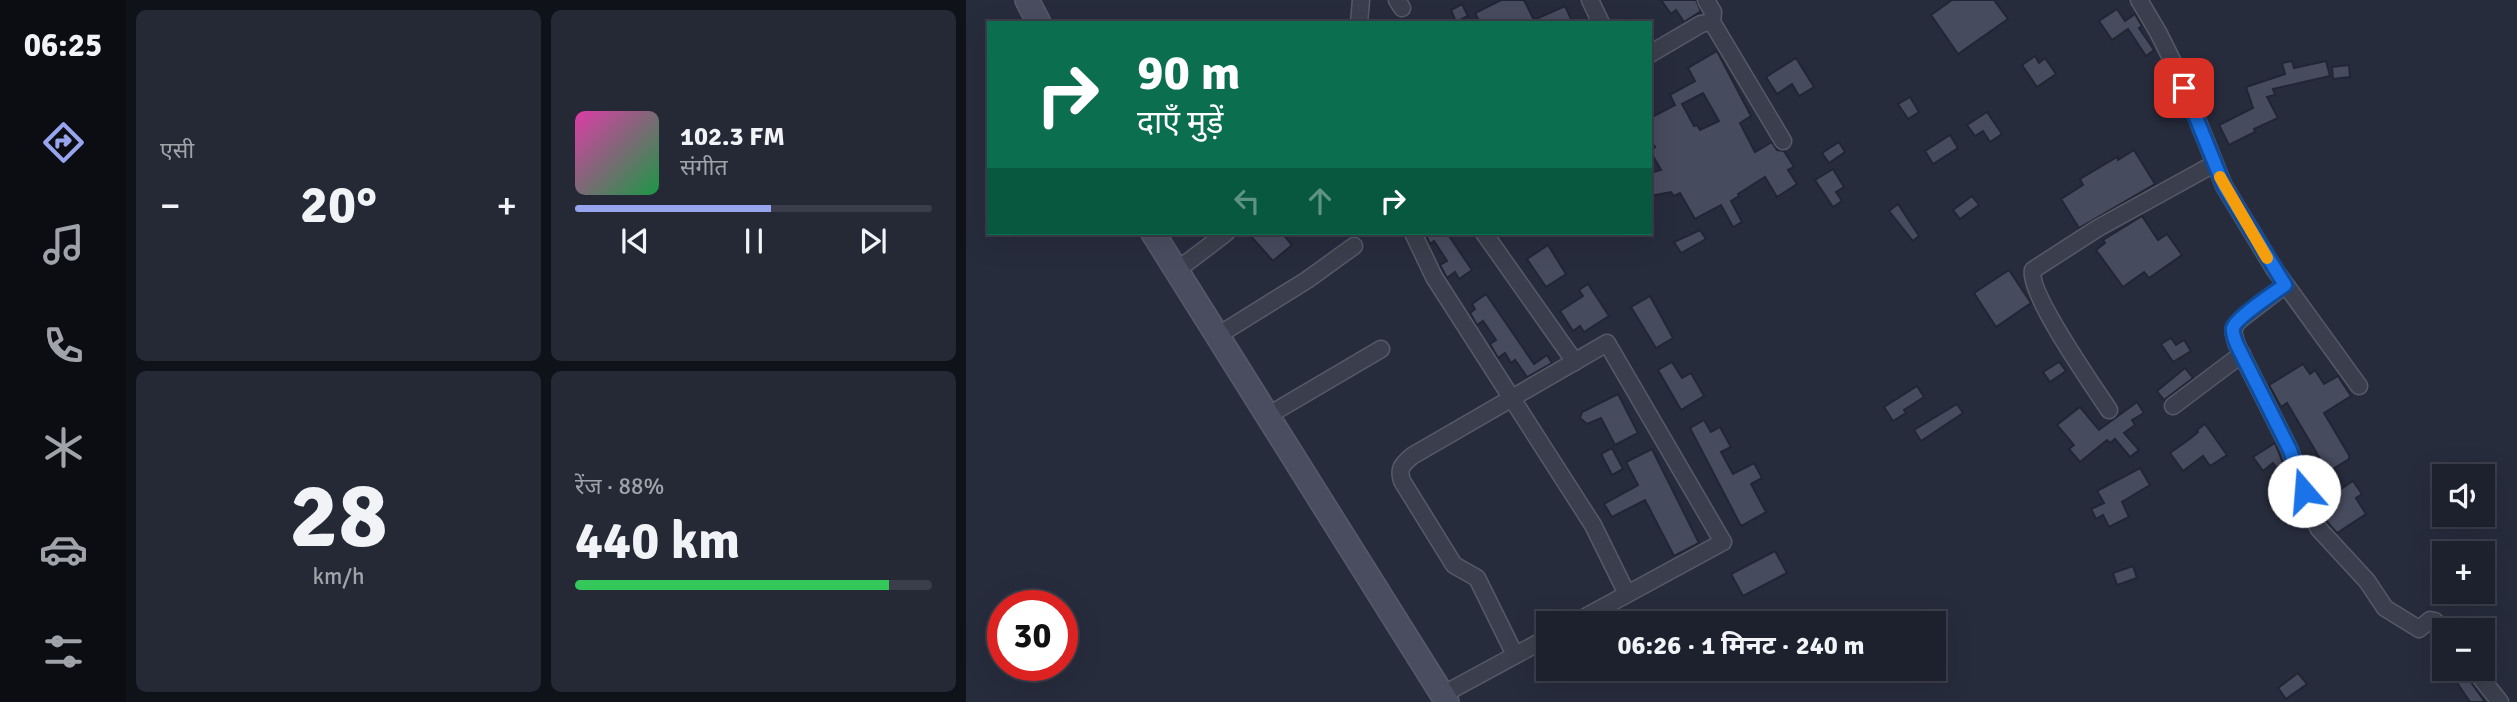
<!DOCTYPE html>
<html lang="hi">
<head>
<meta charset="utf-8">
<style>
	:root { --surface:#1d212e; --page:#252936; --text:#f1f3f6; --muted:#a0a3aa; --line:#3b3e4a; --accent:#97a5ee }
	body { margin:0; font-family:Signika,"Noto Sans Devanagari",sans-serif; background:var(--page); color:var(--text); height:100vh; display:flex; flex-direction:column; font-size:26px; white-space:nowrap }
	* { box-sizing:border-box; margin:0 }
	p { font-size:23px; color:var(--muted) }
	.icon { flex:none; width:38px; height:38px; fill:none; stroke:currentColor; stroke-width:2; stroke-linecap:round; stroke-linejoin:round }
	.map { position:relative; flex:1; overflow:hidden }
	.panel { display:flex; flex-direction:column; gap:10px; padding:10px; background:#101219; width:840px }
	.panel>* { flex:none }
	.banner { position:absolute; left:21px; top:21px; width:665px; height:214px; border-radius:0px; box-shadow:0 7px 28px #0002,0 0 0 2px var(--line); background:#0b6e4f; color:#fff; overflow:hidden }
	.buttons { position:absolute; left:1466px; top:464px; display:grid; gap:14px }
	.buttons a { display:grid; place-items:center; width:63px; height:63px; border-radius:0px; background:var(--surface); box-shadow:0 7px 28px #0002,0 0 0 2px var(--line); font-size:35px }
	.speed { position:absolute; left:21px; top:590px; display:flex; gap:14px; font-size:35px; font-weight:700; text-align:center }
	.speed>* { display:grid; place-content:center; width:91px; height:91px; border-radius:50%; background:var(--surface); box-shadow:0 7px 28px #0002,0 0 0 2px var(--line); line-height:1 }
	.speed .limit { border:10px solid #d22; background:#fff; color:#111 }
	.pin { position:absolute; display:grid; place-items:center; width:60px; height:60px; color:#fff; margin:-30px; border-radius:14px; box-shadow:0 4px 10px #0006 }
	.me { position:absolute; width:77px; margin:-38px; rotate:342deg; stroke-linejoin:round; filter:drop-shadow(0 0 5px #0008) }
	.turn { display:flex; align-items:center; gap:24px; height:147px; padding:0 35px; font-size:32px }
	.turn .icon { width:91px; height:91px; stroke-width:2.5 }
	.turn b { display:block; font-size:49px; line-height:60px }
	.lanes { display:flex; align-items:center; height:66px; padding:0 35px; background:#0003; justify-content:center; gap:35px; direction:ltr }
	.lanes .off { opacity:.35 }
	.big { font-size:52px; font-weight:700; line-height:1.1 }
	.panel .widget { flex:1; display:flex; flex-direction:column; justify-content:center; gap:10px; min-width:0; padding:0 24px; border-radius:10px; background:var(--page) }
	.panel .dial { align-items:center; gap:0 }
	.dial b { font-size:91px; line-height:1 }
	.song { display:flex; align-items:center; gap:21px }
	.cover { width:84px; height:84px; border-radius:10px; background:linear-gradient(135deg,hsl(320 70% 55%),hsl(140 70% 35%)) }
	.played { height:7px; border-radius:4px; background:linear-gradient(90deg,var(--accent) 55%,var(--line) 55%) }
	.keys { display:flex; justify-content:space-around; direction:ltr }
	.heat { display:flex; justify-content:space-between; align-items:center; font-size:38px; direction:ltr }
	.charge { height:10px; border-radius:5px; background:linear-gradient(90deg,#34c759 88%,var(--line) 0) }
	.panel .tiles { flex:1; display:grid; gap:10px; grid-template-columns:repeat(2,1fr) }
	.trip { position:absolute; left:570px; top:611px; width:410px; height:70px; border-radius:0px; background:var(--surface); box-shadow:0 7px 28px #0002,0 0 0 2px var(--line); font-weight:700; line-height:70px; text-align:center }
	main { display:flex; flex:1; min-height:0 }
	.tabs { display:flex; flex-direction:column; width:126px; justify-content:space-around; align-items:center; background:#0c0d12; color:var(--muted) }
	.tabs .icon { width:49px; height:49px }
	.tabs .on { color:var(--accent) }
	.tabs b { font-size:32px; color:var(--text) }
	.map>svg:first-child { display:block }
	.building { fill:#474b5e; stroke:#222534; stroke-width:2; fill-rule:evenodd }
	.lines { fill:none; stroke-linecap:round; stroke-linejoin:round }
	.street-casing { stroke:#565a68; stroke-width:19 }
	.secondary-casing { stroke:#565a68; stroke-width:26 }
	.street { stroke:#3b3f4d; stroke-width:16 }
	.secondary { stroke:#4a4d60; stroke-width:23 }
	.route-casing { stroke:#114b97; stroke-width:18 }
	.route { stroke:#1a73e8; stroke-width:12 }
	.slow { stroke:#f59e0b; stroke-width:12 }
</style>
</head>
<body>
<main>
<nav class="tabs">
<b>06:25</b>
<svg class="icon on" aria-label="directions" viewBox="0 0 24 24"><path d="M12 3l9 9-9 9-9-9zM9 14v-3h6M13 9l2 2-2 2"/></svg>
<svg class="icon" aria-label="music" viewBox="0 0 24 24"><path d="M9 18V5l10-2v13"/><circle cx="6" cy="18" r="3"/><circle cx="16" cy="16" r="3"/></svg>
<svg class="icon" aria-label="phone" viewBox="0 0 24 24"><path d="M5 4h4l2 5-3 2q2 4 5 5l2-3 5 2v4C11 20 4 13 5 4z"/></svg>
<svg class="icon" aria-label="climate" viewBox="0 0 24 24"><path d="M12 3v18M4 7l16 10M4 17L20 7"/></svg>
<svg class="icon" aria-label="car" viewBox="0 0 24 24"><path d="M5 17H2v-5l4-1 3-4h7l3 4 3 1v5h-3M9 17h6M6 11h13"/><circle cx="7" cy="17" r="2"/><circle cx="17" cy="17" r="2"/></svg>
<svg class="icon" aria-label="filters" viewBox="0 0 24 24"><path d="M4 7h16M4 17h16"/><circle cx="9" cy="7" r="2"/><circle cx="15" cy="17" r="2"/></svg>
</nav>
<section class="panel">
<div class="tiles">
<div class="widget"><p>एसी</p>
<div class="heat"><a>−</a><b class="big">20°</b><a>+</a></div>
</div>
<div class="widget">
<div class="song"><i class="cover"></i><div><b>102.3 FM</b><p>संगीत</p></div></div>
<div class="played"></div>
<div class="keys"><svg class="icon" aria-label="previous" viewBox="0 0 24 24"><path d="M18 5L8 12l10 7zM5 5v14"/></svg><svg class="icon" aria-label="pause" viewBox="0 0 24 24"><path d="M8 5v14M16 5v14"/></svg><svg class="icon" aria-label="next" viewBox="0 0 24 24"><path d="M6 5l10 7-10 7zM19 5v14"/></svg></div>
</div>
<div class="widget dial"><b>28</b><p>km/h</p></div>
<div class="widget"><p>रेंज · 88%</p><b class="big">440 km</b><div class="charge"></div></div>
</div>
</section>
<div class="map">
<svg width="1551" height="702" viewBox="0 0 1551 702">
	<rect width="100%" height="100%" fill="#272c3d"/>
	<g class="building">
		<path d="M 535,0 L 558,0 L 568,20 L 599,6 L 607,23 L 514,23 L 509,13 Z"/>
		<path d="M 695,0 L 730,0 L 735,11 L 718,22 L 710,10 L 705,14 Z"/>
		<path d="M 986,0 L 1028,0 L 1042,19 L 992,54 L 965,15 Z"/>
		<path d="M 496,4 L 502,16 L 490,22 L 485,10 Z"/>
		<path d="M 1151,9 L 1159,21 L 1169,14 L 1176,26 L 1173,28 L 1188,50 L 1180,56 L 1162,29 L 1146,40 L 1133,21 Z"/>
		<path d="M 751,51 L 785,116 L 774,123 L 789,152 L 806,142 L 811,150 L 818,151 L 828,167 L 822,170 L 831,184 L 811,197 L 799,177 L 772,194 L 773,196 L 765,201 L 776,222 L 767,227 L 755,205 L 729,219 L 714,193 L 708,196 L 705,192 L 684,196 L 684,173 L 695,170 L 684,151 L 689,147 L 684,139 L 684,118 L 709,105 L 704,95 L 729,81 L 722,68 ZM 737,93 L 753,121 L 734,130 L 731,125 L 728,126 L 716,104 Z"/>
		<path d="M 1069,56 L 1073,63 L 1079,58 L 1090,74 L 1071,87 L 1056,65 Z"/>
		<path d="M 830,58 L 848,87 L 833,96 L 826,84 L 811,94 L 800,77 Z"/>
		<path d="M 1326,61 L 1328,68 L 1360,61 L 1364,76 L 1307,89 L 1309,95 L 1301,97 L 1312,118 L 1288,129 L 1289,132 L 1263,145 L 1253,125 L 1287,108 L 1280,87 L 1319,74 L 1316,63 Z"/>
		<path d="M 1383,65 L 1384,77 L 1367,79 L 1366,67 Z"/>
		<path d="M 944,97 L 953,112 L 942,119 L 932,104 Z"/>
		<path d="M 1021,112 L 1036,134 L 1024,142 L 1017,131 L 1009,136 L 1001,125 Z"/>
		<path d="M 984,135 L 992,148 L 967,164 L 959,151 Z"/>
		<path d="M 873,142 L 879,152 L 863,163 L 856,153 Z"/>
		<path d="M 1168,150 L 1189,184 L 1113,228 L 1095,199 L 1117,185 L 1114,179 L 1151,157 L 1152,160 Z"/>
		<path d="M 867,169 L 878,187 L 870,192 L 876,201 L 867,207 L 849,180 Z"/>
		<path d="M 1006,196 L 1013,205 L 994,219 L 987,210 Z"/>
		<path d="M 932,204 L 953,236 L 947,241 L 923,211 Z"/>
		<path d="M 1176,216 L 1192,240 L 1201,234 L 1216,255 L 1183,278 L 1178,272 L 1157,287 L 1130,250 L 1139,243 L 1137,240 Z"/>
		<path d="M 734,230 L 740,239 L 715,253 L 708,242 Z"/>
		<path d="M 282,233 L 316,233 L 326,245 L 307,261 Z"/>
		<path d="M 459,233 L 481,233 L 506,270 L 493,279 L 489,272 L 481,278 L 474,265 L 481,261 L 468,241 L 464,244 Z"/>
		<path d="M 582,245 L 600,274 L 580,287 L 561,259 Z"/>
		<path d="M 1043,270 L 1065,303 L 1030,327 L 1008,293 Z"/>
		<path d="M 622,284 L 643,316 L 618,332 L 614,326 L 607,331 L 594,311 L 617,296 L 613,290 Z"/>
		<path d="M 520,294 L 568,364 L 581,355 L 586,363 L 561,377 L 549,360 L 545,363 L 539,353 L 532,358 L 524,344 L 530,340 L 517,321 L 511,325 L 504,313 L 509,309 L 506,304 Z"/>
		<path d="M 684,296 L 707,338 L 690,348 L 665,307 Z"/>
		<path d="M 1205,338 L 1210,345 L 1218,340 L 1225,351 L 1207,362 L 1195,344 Z"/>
		<path d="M 706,362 L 716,378 L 725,373 L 738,396 L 715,410 L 692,370 Z"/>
		<path d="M 1093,362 L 1100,371 L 1084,382 L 1077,372 Z"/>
		<path d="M 1337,364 L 1344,374 L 1349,370 L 1358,384 L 1372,376 L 1385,396 L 1358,413 L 1383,455 L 1383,459 L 1362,472 L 1321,403 L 1315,407 L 1303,385 Z"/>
		<path d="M 1219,368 L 1227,378 L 1198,400 L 1191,391 Z"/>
		<path d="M 951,386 L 958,397 L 938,410 L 940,413 L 927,421 L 918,407 Z"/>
		<path d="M 652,394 L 672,433 L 649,445 L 635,418 L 621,424 L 614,418 L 616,412 Z"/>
		<path d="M 1171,402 L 1178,413 L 1166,420 L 1169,425 L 1158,433 L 1173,450 L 1164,457 L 1149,439 L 1144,443 L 1141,440 L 1114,462 L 1103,449 L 1108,445 L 1091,425 L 1114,407 L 1133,430 Z"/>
		<path d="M 991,404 L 997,413 L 955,441 L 948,430 Z"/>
		<path d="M 738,420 L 745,432 L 754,427 L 765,447 L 755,452 L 767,474 L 788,463 L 796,478 L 785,484 L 800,512 L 775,526 L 724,428 Z"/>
		<path d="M 1239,424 L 1261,455 L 1244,466 L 1237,456 L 1217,471 L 1204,453 L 1225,438 L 1232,432 L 1231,430 Z"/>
		<path d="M 1309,443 L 1320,471 L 1315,474 L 1307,463 L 1297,471 L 1287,457 Z"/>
		<path d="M 646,448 L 657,469 L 646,475 L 635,454 Z"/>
		<path d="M 686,449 L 733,543 L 708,556 L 679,500 L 646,517 L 638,504 L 672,485 L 660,462 Z"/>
		<path d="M 1174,468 L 1184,485 L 1156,502 L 1163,517 L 1143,527 L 1137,515 L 1130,519 L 1125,509 L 1138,503 L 1131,491 Z"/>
		<path d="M 1387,481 L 1396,494 L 1390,498 L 1400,514 L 1371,533 L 1362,523 L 1352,504 Z"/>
		<path d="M 809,551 L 821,573 L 777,596 L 765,574 Z"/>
		<path d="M 1167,566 L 1171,578 L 1151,585 L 1147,573 Z"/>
		<path d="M 1481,668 L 1495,668 L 1519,702 L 1504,702 Z"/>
		<path d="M 1332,673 L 1341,684 L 1320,699 L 1312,688 Z"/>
	</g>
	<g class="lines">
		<g class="street-casing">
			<g id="street">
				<path d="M 431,0 L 436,8"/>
				<path d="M 624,0 L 635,23"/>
				<path d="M 740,0 L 747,12 L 746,22"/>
				<path d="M 1173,0 L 1192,32 L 1212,72 L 1258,186 L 1309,270 L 1393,386"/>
				<path d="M 393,23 L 395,0"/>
				<path d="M 684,54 L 735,24 L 746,22 L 817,141"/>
				<path d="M 447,233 L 468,277 L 627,525 L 661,594"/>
				<path d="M 518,233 L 609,362"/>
				<path d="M 210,271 L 260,233"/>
				<path d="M 1319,285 L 1275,319 C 1265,328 1267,333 1271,345 L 1324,450 L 1344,512 L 1353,529 L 1401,581 L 1419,608 L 1453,629 L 1464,620 L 1469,621 L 1479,633"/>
				<path d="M 251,336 L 341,280 L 388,246"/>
				<path d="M 1207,406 L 1276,354"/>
				<path d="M 1143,410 C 1128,387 1061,292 1067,270 L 1132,228 L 1248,164"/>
				<path d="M 301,416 L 415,349"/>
				<path d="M 549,655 L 511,578 L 488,565 L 436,481 C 432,468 436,465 446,456 L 641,343 L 757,542 L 608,623"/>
				<path d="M 1507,668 L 1534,702"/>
				<path d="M 476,695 L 583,637"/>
			</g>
		</g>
		<g class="secondary-casing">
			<g id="secondary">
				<path d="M 61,0 L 73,23"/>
				<path d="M 187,233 L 481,702"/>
			</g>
		</g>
		<use href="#street" class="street"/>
		<use href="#secondary" class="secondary"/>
	</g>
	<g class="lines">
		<g class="route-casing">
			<path id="route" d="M 1218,88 L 1258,186 L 1319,285 C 1309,292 1270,318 1267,328 C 1266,333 1269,340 1271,345 L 1324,450 L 1338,491"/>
		</g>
		<use href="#route" class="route"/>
		<path class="slow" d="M 1254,177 L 1301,258"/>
	</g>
</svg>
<div class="buttons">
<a><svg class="icon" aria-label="sound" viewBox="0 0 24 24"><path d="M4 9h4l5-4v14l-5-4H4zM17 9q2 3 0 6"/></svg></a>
<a>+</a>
<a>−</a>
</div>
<div class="speed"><div class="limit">30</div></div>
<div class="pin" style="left:1218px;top:88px;background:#d93025"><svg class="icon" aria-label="arrive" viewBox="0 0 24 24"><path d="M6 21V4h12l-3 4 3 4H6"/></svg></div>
<svg class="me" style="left:1338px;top:491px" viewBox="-20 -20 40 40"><circle r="19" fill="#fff"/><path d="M0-13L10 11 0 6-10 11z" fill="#1a73e8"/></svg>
<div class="trip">06:26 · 1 मिनट · 240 m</div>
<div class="banner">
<div class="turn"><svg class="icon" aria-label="right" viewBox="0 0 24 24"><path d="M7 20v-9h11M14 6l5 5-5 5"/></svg><div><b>90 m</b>दाएँ मुड़ें</div></div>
<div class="lanes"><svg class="icon off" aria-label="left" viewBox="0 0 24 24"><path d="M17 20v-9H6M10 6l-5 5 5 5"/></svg><svg class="icon off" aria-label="ahead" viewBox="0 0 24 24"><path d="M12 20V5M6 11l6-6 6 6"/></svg><svg class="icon" aria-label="right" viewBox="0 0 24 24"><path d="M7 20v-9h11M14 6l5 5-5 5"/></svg></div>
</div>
</div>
</main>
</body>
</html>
